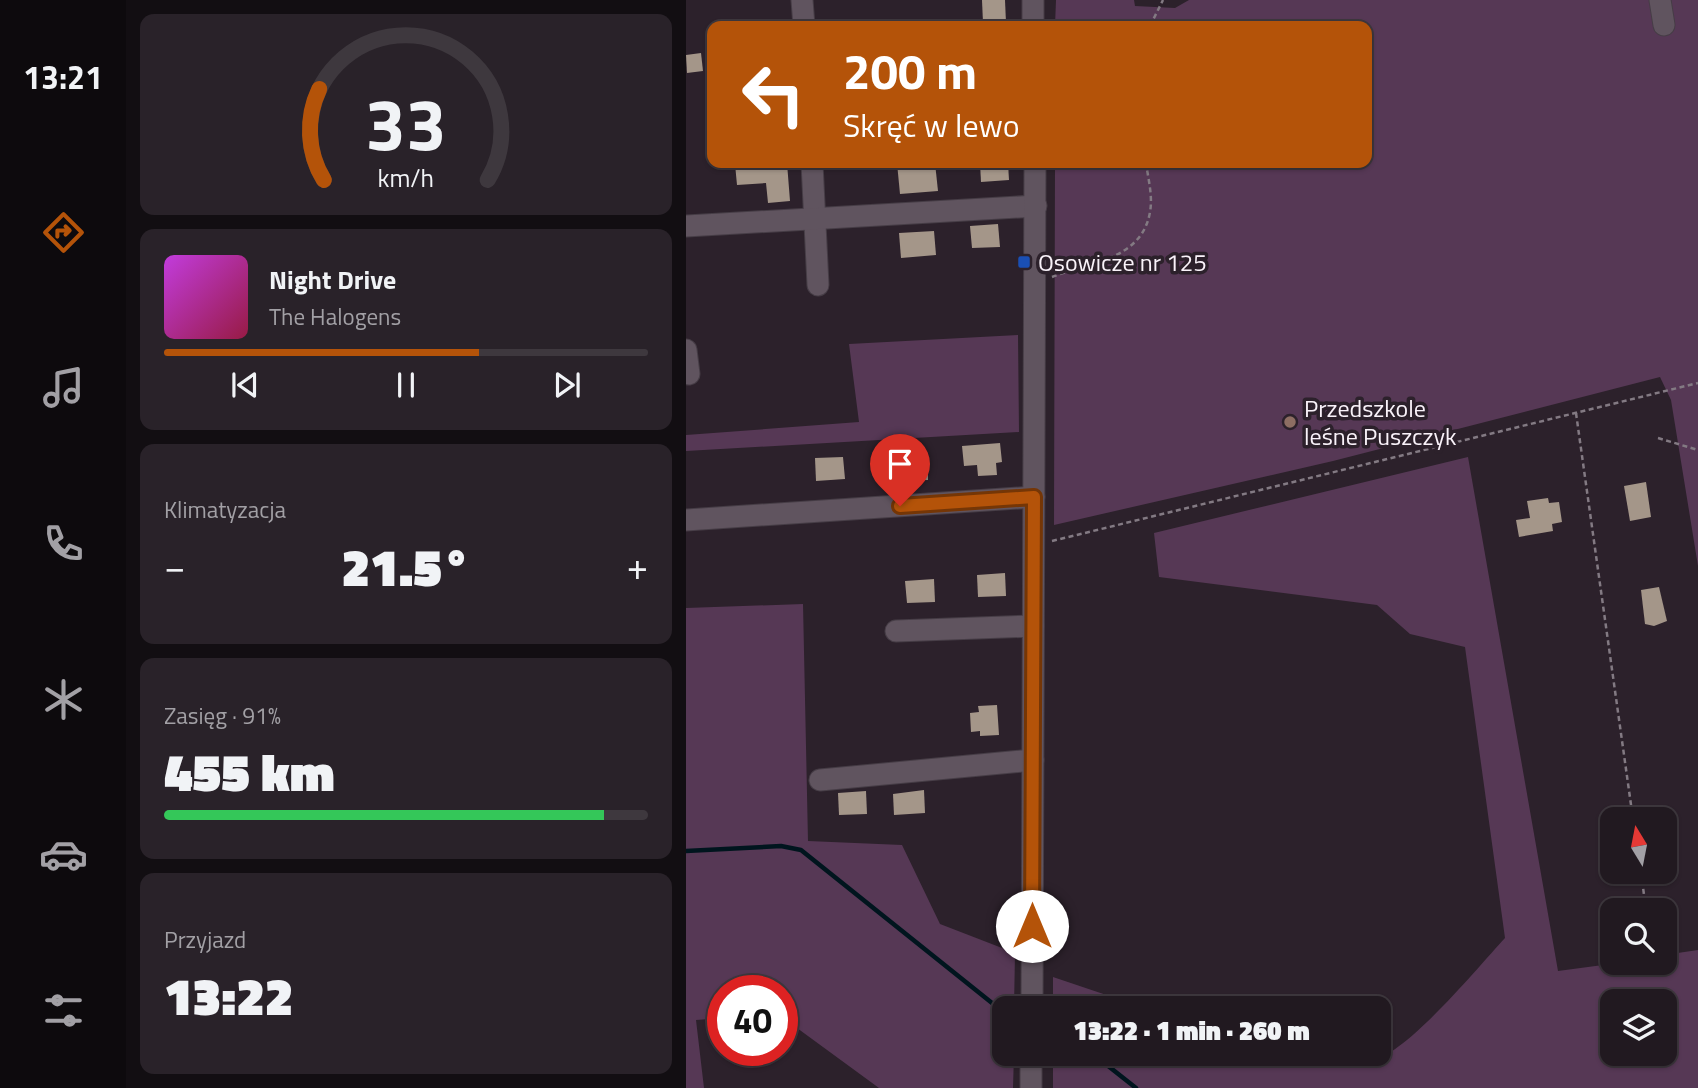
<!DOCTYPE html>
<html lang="pl">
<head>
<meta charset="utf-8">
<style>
	:root { --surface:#211920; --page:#292229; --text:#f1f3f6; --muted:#a2a0a5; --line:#3e383e; --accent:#b45309 }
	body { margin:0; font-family:"Titillium Web",sans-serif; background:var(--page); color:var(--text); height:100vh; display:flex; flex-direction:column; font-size:26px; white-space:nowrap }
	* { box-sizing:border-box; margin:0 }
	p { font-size:23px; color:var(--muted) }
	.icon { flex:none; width:38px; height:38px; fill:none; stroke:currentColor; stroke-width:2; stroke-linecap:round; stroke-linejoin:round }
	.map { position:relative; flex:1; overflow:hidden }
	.panel { display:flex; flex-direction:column; gap:14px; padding:14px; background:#120e12; width:560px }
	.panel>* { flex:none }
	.hud { position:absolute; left:21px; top:21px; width:665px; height:147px; border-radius:14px; box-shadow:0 2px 5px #0004,0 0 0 2px var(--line); background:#b45309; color:#fff; overflow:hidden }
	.needle { width:46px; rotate:350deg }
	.tools { position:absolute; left:914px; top:807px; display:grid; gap:14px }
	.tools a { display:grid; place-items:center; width:77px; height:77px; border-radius:14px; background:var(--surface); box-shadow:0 2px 5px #0004,0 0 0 2px var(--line); font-size:35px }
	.speed { position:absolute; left:21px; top:975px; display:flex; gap:14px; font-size:35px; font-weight:700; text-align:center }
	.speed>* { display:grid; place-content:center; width:91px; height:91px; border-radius:50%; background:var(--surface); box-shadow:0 2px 5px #0004,0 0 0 2px var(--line); line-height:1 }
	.speed .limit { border:10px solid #d22; background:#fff; color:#111 }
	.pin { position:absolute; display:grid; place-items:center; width:60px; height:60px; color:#fff; margin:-72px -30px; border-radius:50% 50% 50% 0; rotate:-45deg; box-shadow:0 0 7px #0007 }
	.pin .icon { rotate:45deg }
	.me { position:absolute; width:77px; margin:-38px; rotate:0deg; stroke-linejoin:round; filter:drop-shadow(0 0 5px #0008) }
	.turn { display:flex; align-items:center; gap:24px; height:147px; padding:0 21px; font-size:32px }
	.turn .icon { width:91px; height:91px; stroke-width:2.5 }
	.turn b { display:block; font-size:49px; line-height:60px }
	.big { font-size:52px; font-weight:800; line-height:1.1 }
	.panel .tile { flex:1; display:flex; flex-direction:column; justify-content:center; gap:10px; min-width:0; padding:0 24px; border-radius:14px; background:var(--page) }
	.panel .dial { align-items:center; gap:0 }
	.dial svg { height:182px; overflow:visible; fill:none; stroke:var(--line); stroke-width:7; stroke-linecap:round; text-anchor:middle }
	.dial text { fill:var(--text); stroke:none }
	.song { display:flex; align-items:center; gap:21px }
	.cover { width:84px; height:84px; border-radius:10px; background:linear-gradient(135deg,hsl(290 70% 55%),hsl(340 70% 35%)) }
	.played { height:7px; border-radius:4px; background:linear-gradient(90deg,var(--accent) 65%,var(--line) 65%) }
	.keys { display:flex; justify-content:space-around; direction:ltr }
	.heat { display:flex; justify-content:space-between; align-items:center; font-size:38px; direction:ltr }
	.charge { height:10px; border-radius:5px; background:linear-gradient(90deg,#34c759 91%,var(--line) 0) }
	.trip { position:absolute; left:306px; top:996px; width:399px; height:70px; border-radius:14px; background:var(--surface); box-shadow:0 2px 5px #0004,0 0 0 2px var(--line); font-weight:800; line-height:70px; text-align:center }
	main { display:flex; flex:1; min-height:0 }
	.tabs { display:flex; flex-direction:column; width:126px; justify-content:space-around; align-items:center; background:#0d0a0d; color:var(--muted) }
	.tabs .icon { width:49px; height:49px }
	.tabs .on { color:var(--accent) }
	.tabs b { font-size:32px; color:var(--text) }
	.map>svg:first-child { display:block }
	.green { fill:#563855; fill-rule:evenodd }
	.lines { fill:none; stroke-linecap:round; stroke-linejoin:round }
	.stream { stroke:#00151e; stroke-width:4.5 }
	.building { fill:#a49689 }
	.minor-casing { stroke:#463d46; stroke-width:23 }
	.path { stroke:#837a83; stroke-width:2.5; stroke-dasharray:5 3.5; stroke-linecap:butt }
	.minor { stroke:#60545f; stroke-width:21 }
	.route-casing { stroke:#753606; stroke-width:18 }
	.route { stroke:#b45309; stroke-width:12 }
	.transit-dot { fill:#1a4fb4; stroke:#2c212b; stroke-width:2.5 }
	.education-dot { fill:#8d6e63; stroke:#2c212b; stroke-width:2.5 }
	.labels { text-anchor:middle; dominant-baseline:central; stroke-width:7; stroke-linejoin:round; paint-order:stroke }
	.poi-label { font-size:24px; fill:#f9f2f9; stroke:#2c212b; text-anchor:start }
</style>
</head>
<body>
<main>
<nav class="tabs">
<b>13:21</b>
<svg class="icon on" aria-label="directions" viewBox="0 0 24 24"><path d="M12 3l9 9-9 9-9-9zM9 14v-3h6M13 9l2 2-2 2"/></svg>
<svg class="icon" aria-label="music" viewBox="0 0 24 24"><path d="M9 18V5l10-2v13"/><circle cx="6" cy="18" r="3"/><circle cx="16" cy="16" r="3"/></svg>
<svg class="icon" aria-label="phone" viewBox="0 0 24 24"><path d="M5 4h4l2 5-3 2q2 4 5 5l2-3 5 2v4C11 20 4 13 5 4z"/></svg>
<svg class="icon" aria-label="climate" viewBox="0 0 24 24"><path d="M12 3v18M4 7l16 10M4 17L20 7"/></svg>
<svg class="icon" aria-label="car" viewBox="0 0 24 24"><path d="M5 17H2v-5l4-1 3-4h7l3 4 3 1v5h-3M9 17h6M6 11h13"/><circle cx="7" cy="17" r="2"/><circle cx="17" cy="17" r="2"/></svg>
<svg class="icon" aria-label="filters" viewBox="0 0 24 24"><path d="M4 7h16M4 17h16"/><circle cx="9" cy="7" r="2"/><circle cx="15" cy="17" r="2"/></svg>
</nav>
<section class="panel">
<div class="tile dial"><svg viewBox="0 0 100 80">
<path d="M14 69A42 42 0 1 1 86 69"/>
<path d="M14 69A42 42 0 0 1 12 29" stroke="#b45309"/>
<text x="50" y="56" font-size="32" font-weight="700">33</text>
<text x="50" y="72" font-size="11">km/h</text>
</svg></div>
<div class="tile">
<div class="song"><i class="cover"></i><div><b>Night Drive</b><p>The Halogens</p></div></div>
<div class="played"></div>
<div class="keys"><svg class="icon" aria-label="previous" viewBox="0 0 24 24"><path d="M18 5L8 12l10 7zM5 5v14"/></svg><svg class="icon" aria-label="pause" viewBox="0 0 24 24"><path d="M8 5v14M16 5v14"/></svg><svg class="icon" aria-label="next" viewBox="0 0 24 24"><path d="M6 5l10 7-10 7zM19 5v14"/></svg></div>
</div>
<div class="tile"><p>Klimatyzacja</p>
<div class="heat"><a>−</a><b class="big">21.5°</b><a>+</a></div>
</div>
<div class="tile"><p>Zasięg · 91%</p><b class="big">455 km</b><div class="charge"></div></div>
<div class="tile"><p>Przyjazd</p><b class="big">13:22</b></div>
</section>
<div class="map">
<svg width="1012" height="1088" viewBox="0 0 1012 1088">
	<rect width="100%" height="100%" fill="#2c212b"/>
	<g class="green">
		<path d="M 370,0 L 448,0 L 449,6 L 489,8 L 503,0 L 1012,0 L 1012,566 L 985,400 L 974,377 L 647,461 L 368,525 L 369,163 L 681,163 L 681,26 L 369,26 Z"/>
		<path d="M 332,335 L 333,432 L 0,451 L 0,435 L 173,422 L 163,344 Z"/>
		<path d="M 782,457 L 872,971 L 932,963 L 978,962 L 978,955 L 1012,950 L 1012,1088 L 367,1088 L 367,1054 L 611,1054 C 635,1061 660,1066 685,1061 C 721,1054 792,967 819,938 L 779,647 L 724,634 L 691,605 L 473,577 L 468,533 ZM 926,1001 L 978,1001 L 978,1054 L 926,1054 Z"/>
		<path d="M 117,604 L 122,841 L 216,845 L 254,924 L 329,953 L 328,1008 L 318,1008 L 318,1054 L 328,1054 L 327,1088 L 193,1088 L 111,1028 L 96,1022 L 96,990 L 37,990 L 37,1018 L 10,1020 L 18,1088 L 0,1088 L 0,608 Z"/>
		<path d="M 367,977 L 459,1008 L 367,1008 Z"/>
	</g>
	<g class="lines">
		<g class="stream">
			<path d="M 0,851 L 95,846 L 115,850 L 311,1007 L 318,1011"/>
			<path d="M 407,1054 L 450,1088"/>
		</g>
	</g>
	<g class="building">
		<path d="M 296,0 L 319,0 L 320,23 L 297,23 Z"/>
		<path d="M 15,53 L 17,71 L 1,73 L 0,55 Z"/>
		<path d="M 66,163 L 101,163 L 104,201 L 82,203 L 80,183 L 51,185 L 49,164 Z"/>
		<path d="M 211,163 L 249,163 L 252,191 L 214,194 Z"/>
		<path d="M 294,163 L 322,163 L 323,180 L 295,182 Z"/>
		<path d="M 312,224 L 314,247 L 286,248 L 284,226 Z"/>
		<path d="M 248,231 L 250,255 L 215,258 L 213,233 Z"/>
		<path d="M 314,443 L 316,462 L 310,463 L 311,475 L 292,476 L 291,465 L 278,466 L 276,446 Z"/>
		<path d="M 157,457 L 159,479 L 130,481 L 129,458 Z"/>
		<path d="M 242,460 L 242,480 L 211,481 L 211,461 Z"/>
		<path d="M 960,482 L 965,517 L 944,521 L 938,486 Z"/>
		<path d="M 862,498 L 863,503 L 873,502 L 876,522 L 866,524 L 867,531 L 833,537 L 830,520 L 844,518 L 841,501 Z"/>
		<path d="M 319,573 L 320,596 L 292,597 L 291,575 Z"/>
		<path d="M 248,579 L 249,602 L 221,603 L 219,581 Z"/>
		<path d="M 973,587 L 981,621 L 968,626 L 959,624 L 955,590 Z"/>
		<path d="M 311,705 L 313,735 L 294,736 L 294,731 L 285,732 L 284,713 L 293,712 L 292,706 Z"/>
		<path d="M 238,790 L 239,813 L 208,815 L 207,794 Z"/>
		<path d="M 180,791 L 181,814 L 153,815 L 152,793 Z"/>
	</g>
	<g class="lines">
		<g class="minor-casing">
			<g id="minor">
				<path d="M 116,0 L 118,26"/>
				<path d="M 347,0 L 347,26"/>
				<path d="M 974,0 L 978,25"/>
				<path d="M 126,163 L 132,285"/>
				<path d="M 0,226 L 350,206"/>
				<path d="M 0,350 L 3,374"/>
				<path d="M 0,520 L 348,497"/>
				<path d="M 210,631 L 347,626"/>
				<path d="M 134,780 L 347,760"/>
				<path d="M 346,1008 L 349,163"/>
				<path d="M 345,1088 L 345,1054"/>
			</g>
		</g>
		<g class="path">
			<path d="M 464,26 L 477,0"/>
			<path d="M 366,277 C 402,263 456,260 464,212 C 467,196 462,178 460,163"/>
			<path d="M 890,413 L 947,819"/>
			<path d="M 972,438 L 1012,450"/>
			<path d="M 366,541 L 1012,383"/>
			<path d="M 955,872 L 960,910"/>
			<path d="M 968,962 L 969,976"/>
		</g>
		<use href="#minor" class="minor"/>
	</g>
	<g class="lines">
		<g class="route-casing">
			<path id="route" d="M 214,506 L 348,497 L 346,926"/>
		</g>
		<use href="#route" class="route"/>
	</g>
	<rect class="transit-dot" x="331" y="255" width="14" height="14" rx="3.5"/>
	<circle class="education-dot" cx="604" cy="422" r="7"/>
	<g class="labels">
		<g class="poi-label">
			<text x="352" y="262">Osowicze nr 125</text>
			<text x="618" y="408">Przedszkole<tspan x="618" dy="28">leśne Puszczyk</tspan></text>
		</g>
	</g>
</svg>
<div class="tools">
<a><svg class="needle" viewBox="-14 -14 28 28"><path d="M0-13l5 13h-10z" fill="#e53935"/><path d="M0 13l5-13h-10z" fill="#a2a0a5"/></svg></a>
<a><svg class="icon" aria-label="search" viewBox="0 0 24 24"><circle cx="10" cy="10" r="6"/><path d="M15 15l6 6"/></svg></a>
<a><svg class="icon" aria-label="layers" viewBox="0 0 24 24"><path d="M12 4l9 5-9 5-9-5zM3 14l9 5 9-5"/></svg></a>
</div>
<div class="speed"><div class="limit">40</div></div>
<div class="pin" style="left:214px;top:506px;background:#d93025"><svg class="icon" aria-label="arrive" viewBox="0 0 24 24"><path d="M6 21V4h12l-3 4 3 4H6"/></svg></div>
<svg class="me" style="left:346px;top:926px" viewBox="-20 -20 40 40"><circle r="19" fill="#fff"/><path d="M0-13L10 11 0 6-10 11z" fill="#b45309"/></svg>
<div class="trip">13:22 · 1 min · 260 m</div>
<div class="hud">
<div class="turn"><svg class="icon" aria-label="left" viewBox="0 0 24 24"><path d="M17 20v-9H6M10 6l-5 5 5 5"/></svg><div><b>200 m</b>Skręć w lewo</div></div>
</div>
</div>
</main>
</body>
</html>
